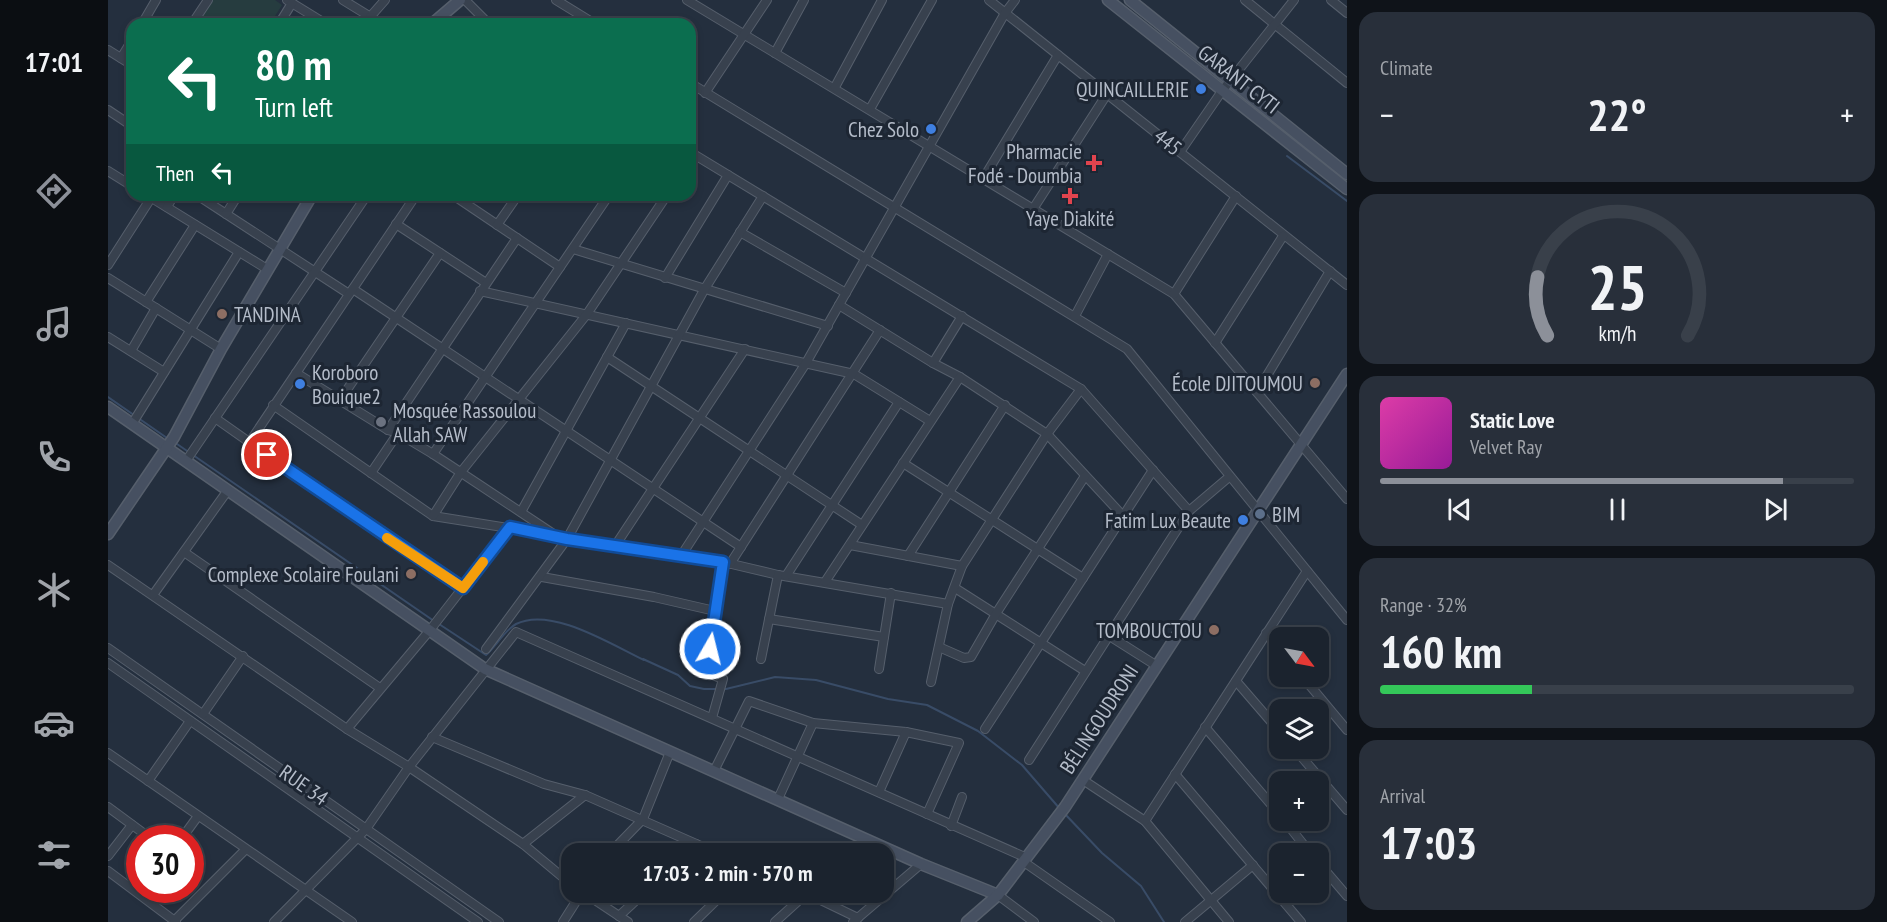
<!DOCTYPE html>
<html lang="en">
<head>
<meta charset="utf-8">
<style>
	:root { --surface:#1b232e; --page:#282f3a; --text:#f1f3f6; --muted:#a0a4aa; --line:#39404a; --accent:#8c9099 }
	body { margin:0; font-family:"PT Sans Narrow",sans-serif; background:var(--page); color:var(--text); height:100vh; display:flex; flex-direction:column; font-size:22px; white-space:nowrap }
	* { box-sizing:border-box; margin:0 }
	p { font-size:20px; color:var(--muted) }
	.icon { flex:none; width:33px; height:33px; fill:none; stroke:currentColor; stroke-width:2; stroke-linecap:round; stroke-linejoin:round }
	.map { position:relative; flex:1; overflow:hidden }
	.sheet { display:flex; flex-direction:column; gap:12px; padding:12px; background:#0f1319; width:540px }
	.sheet>* { flex:none }
	.banner { position:absolute; left:18px; top:18px; width:570px; height:183px; border-radius:18px; box-shadow:0 3px 9px #0003,0 0 0 2px var(--line); background:#0b6e4f; color:#fff; overflow:hidden }
	.needle { width:39px; rotate:122deg }
	.fabs { position:absolute; left:1161px; top:627px; display:grid; gap:12px }
	.fabs a { display:grid; place-items:center; width:60px; height:60px; border-radius:12px; background:var(--surface); box-shadow:0 3px 9px #0003,0 0 0 2px var(--line); font-size:30px }
	.speed { position:absolute; left:18px; top:825px; display:flex; gap:12px; font-size:30px; font-weight:700; text-align:center }
	.speed>* { display:grid; place-content:center; width:78px; height:78px; border-radius:50%; background:var(--surface); box-shadow:0 3px 9px #0003,0 0 0 2px var(--line); line-height:1 }
	.speed .limit { border:9px solid #d22; background:#fff; color:#111 }
	.pin { position:absolute; display:grid; place-items:center; width:51px; height:51px; color:#fff; margin:-26px; border:3px solid #fff; border-radius:50%; box-shadow:0 2px 6px #0007 }
	.me { position:absolute; width:66px; margin:-33px; rotate:8deg; stroke-linejoin:round; filter:drop-shadow(0 0 4px #0008) }
	.turn { display:flex; align-items:center; gap:21px; height:126px; padding:0 30px; font-size:27px }
	.turn .icon { width:78px; height:78px; stroke-width:2.5 }
	.turn b { display:block; font-size:42px; line-height:51px }
	.then { display:flex; align-items:center; height:57px; padding:0 30px; background:#0003; gap:12px; font-size:22px }
	.big { font-size:45px; font-weight:600; line-height:1.1 }
	.sheet .widget { flex:1; display:flex; flex-direction:column; justify-content:center; gap:9px; min-width:0; padding:0 21px; border-radius:18px; background:var(--page) }
	.sheet .dial { align-items:center; gap:0 }
	.dial svg { height:156px; overflow:visible; fill:none; stroke:var(--line); stroke-width:7; stroke-linecap:round; text-anchor:middle }
	.dial text { fill:var(--text); stroke:none }
	.song { display:flex; align-items:center; gap:18px }
	.cover { width:72px; height:72px; border-radius:9px; background:linear-gradient(135deg,hsl(320 70% 55%),hsl(300 70% 35%)) }
	.played { height:6px; border-radius:3px; background:linear-gradient(90deg,var(--accent) 85%,var(--line) 85%) }
	.keys { display:flex; justify-content:space-around; direction:ltr }
	.heat { display:flex; justify-content:space-between; align-items:center; font-size:33px; direction:ltr }
	.charge { height:9px; border-radius:4px; background:linear-gradient(90deg,#34c759 32%,var(--line) 0) }
	.trip { position:absolute; left:453px; top:843px; width:333px; height:60px; border-radius:18px; background:var(--surface); box-shadow:0 3px 9px #0003,0 0 0 2px var(--line); font-weight:600; line-height:60px; text-align:center }
	main { display:flex; flex:1; min-height:0 }
	.dock { display:flex; flex-direction:column; width:108px; justify-content:space-around; align-items:center; background:#0b0e12; color:var(--muted) }
	.dock .icon { width:42px; height:42px }
	.dock .current { color:var(--accent) }
	.dock b { font-size:27px; color:var(--text) }
	.map>svg:first-child { display:block }
	.green { fill:#263c3f }
	.lines { fill:none; stroke-linecap:round; stroke-linejoin:round }
	.stream { stroke:#394c67; stroke-width:2 }
	.street-casing { stroke:#565f6c; stroke-width:10 }
	.secondary-casing { stroke:#565f6c; stroke-width:13 }
	.street { stroke:#38414e; stroke-width:8 }
	.secondary { stroke:#465061; stroke-width:10 }
	.route-casing { stroke:#114b97; stroke-width:15 }
	.route { stroke:#1a73e8; stroke-width:10 }
	.slow { stroke:#f59e0b; stroke-width:10 }
	.shop-dot { fill:#3f7fe0; stroke:#1d2633; stroke-width:2 }
	.health-dot { fill:#e0444e; stroke:#1d2633; stroke-width:2 }
	.education-dot { fill:#8d6e63; stroke:#1d2633; stroke-width:2 }
	.worship-dot { fill:#6b7280; stroke:#1d2633; stroke-width:2 }
	.service-dot { fill:#5c6f8a; stroke:#1d2633; stroke-width:2 }
	.labels { text-anchor:middle; dominant-baseline:central; stroke-width:6; stroke-linejoin:round; paint-order:stroke }
	.street-label { font-size:21px; fill:#b4bcc9; stroke:#1d2633 }
	.poi-label { font-size:21px; fill:#b4bcc9; stroke:#1d2633; text-anchor:end }
</style>
</head>
<body>
<main>
<nav class="dock">
<b>17:01</b>
<svg class="icon current" aria-label="directions" viewBox="0 0 24 24"><path d="M12 3l9 9-9 9-9-9zM9 14v-3h6M13 9l2 2-2 2"/></svg>
<svg class="icon" aria-label="music" viewBox="0 0 24 24"><path d="M9 18V5l10-2v13"/><circle cx="6" cy="18" r="3"/><circle cx="16" cy="16" r="3"/></svg>
<svg class="icon" aria-label="phone" viewBox="0 0 24 24"><path d="M5 4h4l2 5-3 2q2 4 5 5l2-3 5 2v4C11 20 4 13 5 4z"/></svg>
<svg class="icon" aria-label="climate" viewBox="0 0 24 24"><path d="M12 3v18M4 7l16 10M4 17L20 7"/></svg>
<svg class="icon" aria-label="car" viewBox="0 0 24 24"><path d="M5 17H2v-5l4-1 3-4h7l3 4 3 1v5h-3M9 17h6M6 11h13"/><circle cx="7" cy="17" r="2"/><circle cx="17" cy="17" r="2"/></svg>
<svg class="icon" aria-label="filters" viewBox="0 0 24 24"><path d="M4 7h16M4 17h16"/><circle cx="9" cy="7" r="2"/><circle cx="15" cy="17" r="2"/></svg>
</nav>
<div class="map">
<svg width="1239" height="922" viewBox="0 0 1239 922">
	<rect width="100%" height="100%" fill="#242f3e"/>
	<path class="green" d="M 104,0 L 167,0 L 174,5 L 162,24 L 89,24 Z"/>
	<g class="lines">
		<g class="stream">
			<path d="M 1179,156 L 1239,201"/>
			<path d="M 0,397 L 59,438"/>
			<path d="M 69,444 L 326,621"/>
			<path d="M 331,624 L 378,655 C 388,646 397,630 408,624 C 443,606 504,645 536,660"/>
			<path d="M 535,659 L 570,675 L 582,686 L 596,689 L 618,689 L 667,677 L 708,680 L 780,699 L 819,705 L 870,731 L 914,765 L 952,809"/>
			<path d="M 956,813 L 994,853 L 1033,886 L 1056,922"/>
		</g>
		<g class="street-casing">
			<g id="street">
				<path d="M 179,0 L 218,24"/>
				<path d="M 235,0 L 274,24"/>
				<path d="M 357,0 L 381,24"/>
				<path d="M 448,0 L 487,24"/>
				<path d="M 579,0 L 1066,294 L 1239,499"/>
				<path d="M 881,0 L 1239,285"/>
				<path d="M 1137,0 L 1239,83"/>
				<path d="M 1223,0 L 1239,13"/>
				<path d="M 262,17 L 277,0"/>
				<path d="M 34,24 L 48,0"/>
				<path d="M 84,24 L 100,0"/>
				<path d="M 171,24 L 184,3"/>
				<path d="M 0,50 L 24,65"/>
				<path d="M 667,53 L 696,0"/>
				<path d="M 13,58 L 24,40"/>
				<path d="M 582,83 L 1019,349 L 1239,620"/>
				<path d="M 727,87 L 774,0"/>
				<path d="M 597,93 L 659,0"/>
				<path d="M 762,109 L 824,0"/>
				<path d="M 0,110 L 24,126"/>
				<path d="M 582,152 L 973,389 L 1081,511"/>
				<path d="M 1072,152 L 1114,91 L 1186,0"/>
				<path d="M 0,171 L 24,186"/>
				<path d="M 875,179 L 950,55"/>
				<path d="M 39,195 L 159,269"/>
				<path d="M 89,195 L 241,294"/>
				<path d="M 345,195 L 452,267"/>
				<path d="M 59,207 L 66,195"/>
				<path d="M 925,209 L 999,94"/>
				<path d="M 118,214 L 130,195"/>
				<path d="M 288,224 L 378,283"/>
				<path d="M 389,225 L 410,195"/>
				<path d="M 632,232 L 738,293"/>
				<path d="M 465,249 L 720,326"/>
				<path d="M 0,265 L 43,198"/>
				<path d="M 0,278 L 113,349"/>
				<path d="M 557,278 L 620,175"/>
				<path d="M 245,289 L 633,547"/>
				<path d="M 372,291 L 746,374 L 822,421"/>
				<path d="M 1066,294 L 1128,196"/>
				<path d="M 38,302 L 87,225"/>
				<path d="M 731,305 L 825,363 L 852,377 L 939,434 L 1015,516"/>
				<path d="M 967,316 L 1000,254"/>
				<path d="M 0,337 L 56,372"/>
				<path d="M 1107,343 L 1175,236"/>
				<path d="M 23,351 L 48,308"/>
				<path d="M 499,357 L 754,525"/>
				<path d="M 825,363 L 854,316"/>
				<path d="M 188,373 L 280,430 L 290,433 L 325,454 L 444,533"/>
				<path d="M 1149,392 L 1222,271"/>
				<path d="M 232,400 L 332,253"/>
				<path d="M 165,405 L 325,516 L 615,562 L 670,575 L 840,604"/>
				<path d="M 107,418 L 266,530 L 355,588"/>
				<path d="M 24,424 L 131,252"/>
				<path d="M 280,430 L 409,238"/>
				<path d="M 141,443 L 308,195"/>
				<path d="M 325,454 L 501,195"/>
				<path d="M 78,461 L 259,195"/>
				<path d="M 795,463 L 975,578"/>
				<path d="M 263,473 L 290,433"/>
				<path d="M 413,512 L 518,323"/>
				<path d="M 325,516 L 353,472 L 479,314 L 559,195"/>
				<path d="M 742,545 L 854,566"/>
				<path d="M 507,546 L 637,349"/>
				<path d="M 76,552 L 272,688"/>
				<path d="M 573,556 L 698,363 L 897,13 L 907,0"/>
				<path d="M 800,556 L 897,405"/>
				<path d="M 622,564 L 772,330"/>
				<path d="M 0,565 L 239,729 L 301,767 L 415,844 L 464,885"/>
				<path d="M 678,576 L 791,402"/>
				<path d="M 434,577 L 546,597 L 607,611"/>
				<path d="M 717,582 L 852,377"/>
				<path d="M 847,588 L 977,671"/>
				<path d="M 45,595 L 120,490"/>
				<path d="M 661,619 L 776,637"/>
				<path d="M 1158,633 L 1172,649"/>
				<path d="M 1000,635 L 1049,666"/>
				<path d="M 831,647 L 856,658 L 863,657 L 889,612 L 977,476"/>
				<path d="M 0,648 L 391,922"/>
				<path d="M 378,649 L 459,539 L 596,290 L 655,196"/>
				<path d="M 653,659 L 670,575"/>
				<path d="M 0,663 L 370,922"/>
				<path d="M 771,669 L 783,593"/>
				<path d="M 1194,676 L 1239,730"/>
				<path d="M 1128,681 L 1172,732"/>
				<path d="M 823,682 L 840,604 L 854,566 L 939,434 L 973,389"/>
				<path d="M 95,714 L 135,656"/>
				<path d="M 604,718 L 615,679 L 600,673 L 599,668 L 615,562"/>
				<path d="M 1097,727 L 1172,815"/>
				<path d="M 239,729 L 322,630 L 402,527"/>
				<path d="M 877,729 L 1045,470"/>
				<path d="M 324,737 L 436,784 L 477,795 L 611,854"/>
				<path d="M 1186,748 L 1239,810"/>
				<path d="M 0,753 L 244,922"/>
				<path d="M 921,760 L 1081,511 L 1121,477"/>
				<path d="M 606,771 L 641,701 L 705,723 L 798,732 L 851,743 L 819,814"/>
				<path d="M 1067,774 L 1193,922"/>
				<path d="M 975,780 L 1037,821 L 1121,922"/>
				<path d="M 40,781 L 82,721"/>
				<path d="M 771,792 L 798,732"/>
				<path d="M 670,799 L 705,723"/>
				<path d="M 0,807 L 42,838"/>
				<path d="M 1176,820 L 1203,854"/>
				<path d="M 1037,821 L 1199,571"/>
				<path d="M 843,826 L 854,797"/>
				<path d="M 74,838 L 90,816"/>
				<path d="M 415,844 L 477,795"/>
				<path d="M 501,854 L 535,819 L 562,752"/>
				<path d="M 579,854 L 588,844"/>
				<path d="M 0,856 L 24,825"/>
				<path d="M 916,862 L 1002,922"/>
				<path d="M 1210,862 L 1239,896"/>
				<path d="M 0,871 L 68,922"/>
				<path d="M 475,892 L 520,922"/>
				<path d="M 696,892 L 750,918"/>
				<path d="M 890,895 L 926,922"/>
				<path d="M 511,916 L 537,892"/>
				<path d="M 67,920 L 137,850"/>
				<path d="M 166,922 L 258,829 L 301,767 L 408,632 L 919,858"/>
				<path d="M 455,922 L 474,892"/>
				<path d="M 586,922 L 617,892"/>
				<path d="M 667,922 L 699,893"/>
				<path d="M 745,922 L 813,864"/>
				<path d="M 1077,922 L 1145,865"/>
			</g>
		</g>
		<g class="secondary-casing">
			<g id="secondary">
				<path d="M 1000,0 L 1239,189"/>
				<path d="M 1022,0 L 1239,174"/>
				<path d="M 324,24 L 352,0"/>
				<path d="M 0,407 L 377,669 L 813,864 L 890,895"/>
				<path d="M 0,534 L 66,437 L 113,349 L 204,195"/>
				<path d="M 859,922 L 890,895 L 957,807 L 1239,374"/>
			</g>
		</g>
		<use href="#street" class="street"/>
		<use href="#secondary" class="secondary"/>
	</g>
	<g class="lines">
		<g class="route-casing">
			<path id="route" d="M 159,455 L 355,588 L 402,527 L 459,539 L 615,562 L 602,649"/>
		</g>
		<use href="#route" class="route"/>
		<path class="slow" d="M 279,538 L 355,588 L 375,562"/>
	</g>
	<g class="shop-dot">
		<circle cx="1093" cy="89" r="6"/>
		<circle cx="823" cy="129" r="6"/>
		<circle cx="192" cy="384" r="6"/>
		<circle cx="1135" cy="520" r="6"/>
	</g>
	<g class="health-dot">
		<path d="M983 154h6v6h6v6h-6v6h-6v-6h-6v-6h6z"/>
		<path d="M959 187h6v6h6v6h-6v6h-6v-6h-6v-6h6z"/>
	</g>
	<g class="education-dot">
		<circle cx="114" cy="314" r="6"/>
		<circle cx="1207" cy="383" r="6"/>
		<circle cx="303" cy="574" r="6"/>
		<circle cx="1106" cy="630" r="6"/>
	</g>
	<circle class="worship-dot" cx="273" cy="422" r="6"/>
	<circle class="service-dot" cx="1152" cy="514" r="6"/>
	<g class="labels">
		<g class="street-label">
			<text transform="translate(1131 79) rotate(38)">GARANT CYTI</text>
			<text transform="translate(1060 142) rotate(39)">445</text>
			<text transform="translate(991 719) rotate(-57)">BÉLINGOUDRONI</text>
			<text transform="translate(196 785) rotate(35)">RUE 34</text>
		</g>
		<g class="poi-label">
			<text x="1081" y="89">QUINCAILLERIE</text>
			<text x="811" y="129">Chez Solo</text>
			<text x="974" y="151">Pharmacie<tspan x="974" dy="24">Fodé - Doumbia</tspan></text>
			<text x="962" y="218" text-anchor="middle">Yaye Diakité</text>
			<text x="126" y="314" text-anchor="start">TANDINA</text>
			<text x="204" y="372" text-anchor="start">Koroboro<tspan x="204" dy="24">Bouique2</tspan></text>
			<text x="1195" y="383">École DJITOUMOU</text>
			<text x="285" y="410" text-anchor="start">Mosquée Rassoulou<tspan x="285" dy="24">Allah SAW</tspan></text>
			<text x="1164" y="514" text-anchor="start">BIM</text>
			<text x="1123" y="520">Fatim Lux Beaute</text>
			<text x="291" y="574">Complexe Scolaire Foulani</text>
			<text x="1094" y="630">TOMBOUCTOU</text>
		</g>
	</g>
</svg>
<div class="fabs">
<a><svg class="needle" viewBox="-14 -14 28 28"><path d="M0-13l5 13h-10z" fill="#e53935"/><path d="M0 13l5-13h-10z" fill="#a0a4aa"/></svg></a>
<a><svg class="icon" aria-label="layers" viewBox="0 0 24 24"><path d="M12 4l9 5-9 5-9-5zM3 14l9 5 9-5"/></svg></a>
<a>+</a>
<a>−</a>
</div>
<div class="speed"><div class="limit">30</div></div>
<div class="pin" style="left:159px;top:455px;background:#d93025"><svg class="icon" aria-label="arrive" viewBox="0 0 24 24"><path d="M6 21V4h12l-3 4 3 4H6"/></svg></div>
<svg class="me" style="left:602px;top:649px" viewBox="-20 -20 40 40"><circle r="17" fill="#1a73e8" stroke="#fff" stroke-width="3"/><path d="M0-11L8 9 0 5-8 9z" fill="#fff"/></svg>
<div class="trip">17:03 · 2 min · 570 m</div>
<div class="banner">
<div class="turn"><svg class="icon" aria-label="left" viewBox="0 0 24 24"><path d="M17 20v-9H6M10 6l-5 5 5 5"/></svg><div><b>80 m</b>Turn left</div></div>
<div class="then">Then<svg class="icon" aria-label="left" viewBox="0 0 24 24"><path d="M17 20v-9H6M10 6l-5 5 5 5"/></svg></div>
</div>
</div>
<section class="sheet">
<div class="widget"><p>Climate</p>
<div class="heat"><a>−</a><b class="big">22°</b><a>+</a></div>
</div>
<div class="widget dial"><svg viewBox="0 0 100 80">
<path d="M14 69A42 42 0 1 1 86 69"/>
<path d="M14 69A42 42 0 0 1 9 39" stroke="#8c9099"/>
<text x="50" y="56" font-size="32" font-weight="700">25</text>
<text x="50" y="72" font-size="11">km/h</text>
</svg></div>
<div class="widget">
<div class="song"><i class="cover"></i><div><b>Static Love</b><p>Velvet Ray</p></div></div>
<div class="played"></div>
<div class="keys"><svg class="icon" aria-label="previous" viewBox="0 0 24 24"><path d="M18 5L8 12l10 7zM5 5v14"/></svg><svg class="icon" aria-label="pause" viewBox="0 0 24 24"><path d="M8 5v14M16 5v14"/></svg><svg class="icon" aria-label="next" viewBox="0 0 24 24"><path d="M6 5l10 7-10 7zM19 5v14"/></svg></div>
</div>
<div class="widget"><p>Range · 32%</p><b class="big">160 km</b><div class="charge"></div></div>
<div class="widget"><p>Arrival</p><b class="big">17:03</b></div>
</section>
</main>
</body>
</html>
